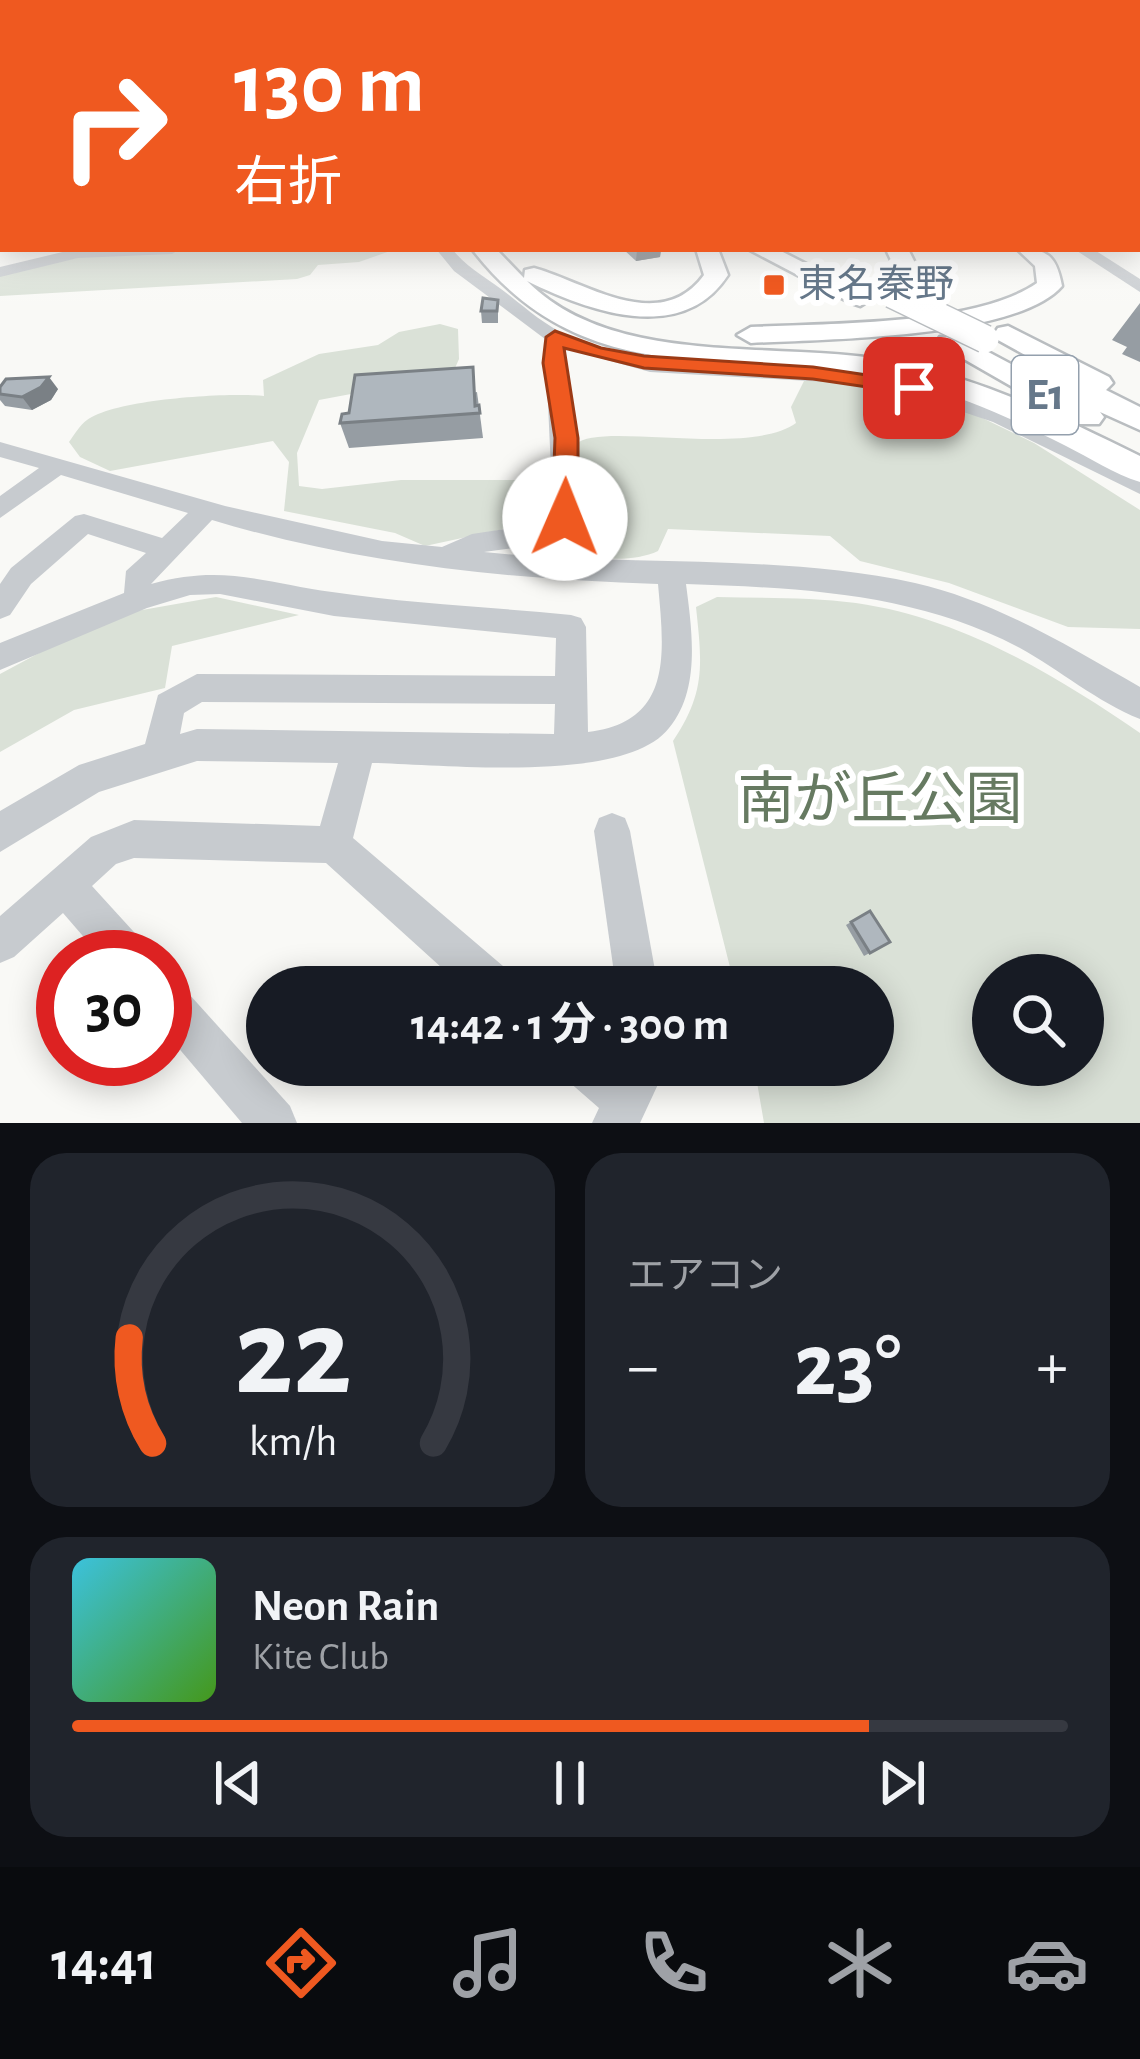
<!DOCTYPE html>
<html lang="ja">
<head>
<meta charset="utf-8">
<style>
	:root { --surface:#171b24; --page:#20242c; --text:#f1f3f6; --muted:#9ea1a6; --line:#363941; --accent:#ef5920 }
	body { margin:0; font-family:"Alegreya Sans","Noto Sans JP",sans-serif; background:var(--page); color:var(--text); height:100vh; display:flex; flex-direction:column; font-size:45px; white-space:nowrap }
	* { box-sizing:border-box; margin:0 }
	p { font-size:39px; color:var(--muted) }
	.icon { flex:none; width:66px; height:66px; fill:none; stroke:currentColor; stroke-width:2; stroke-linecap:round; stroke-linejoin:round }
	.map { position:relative; height:1123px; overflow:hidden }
	.side { display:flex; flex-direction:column; gap:30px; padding:30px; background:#0d0f14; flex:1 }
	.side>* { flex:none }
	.hud { position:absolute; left:0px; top:0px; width:1140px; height:252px; box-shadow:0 6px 30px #0003; background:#ef5920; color:#fff; overflow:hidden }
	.controls { position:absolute; left:972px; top:954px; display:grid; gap:24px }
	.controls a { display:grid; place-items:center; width:132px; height:132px; border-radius:50%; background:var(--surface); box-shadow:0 6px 30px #0003; font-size:60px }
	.speed { position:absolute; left:36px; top:930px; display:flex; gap:24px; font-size:60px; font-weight:700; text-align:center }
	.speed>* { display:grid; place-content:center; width:156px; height:156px; border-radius:50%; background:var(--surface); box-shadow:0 6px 30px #0003; line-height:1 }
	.speed .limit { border:18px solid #d22; background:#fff; color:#111 }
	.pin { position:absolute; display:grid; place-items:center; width:102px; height:102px; color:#fff; margin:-51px; border-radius:24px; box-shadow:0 6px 18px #0006 }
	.me { position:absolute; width:132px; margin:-66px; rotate:1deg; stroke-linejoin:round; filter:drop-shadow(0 0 9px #0008) }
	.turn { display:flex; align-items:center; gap:42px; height:252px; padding:0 36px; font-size:54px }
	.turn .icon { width:156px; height:156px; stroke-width:2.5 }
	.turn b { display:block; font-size:84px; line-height:102px }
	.big { font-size:90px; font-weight:700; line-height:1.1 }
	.side .tile { flex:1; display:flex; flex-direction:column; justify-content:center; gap:18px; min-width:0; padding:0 42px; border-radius:36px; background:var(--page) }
	.side .dial { align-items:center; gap:0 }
	.dial svg { height:312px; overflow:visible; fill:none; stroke:var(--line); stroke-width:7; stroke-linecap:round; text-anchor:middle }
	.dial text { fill:var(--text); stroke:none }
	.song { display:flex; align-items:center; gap:36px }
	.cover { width:144px; height:144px; border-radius:18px; background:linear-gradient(135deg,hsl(190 70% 55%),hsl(100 70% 35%)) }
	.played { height:12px; border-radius:6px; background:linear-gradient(90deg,var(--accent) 80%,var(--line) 80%) }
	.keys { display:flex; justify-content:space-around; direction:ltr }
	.heat { display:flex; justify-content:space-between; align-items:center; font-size:66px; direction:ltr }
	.side .tiles { flex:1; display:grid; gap:30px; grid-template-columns:1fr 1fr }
	.tile:last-child { grid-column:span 2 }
	.trip { position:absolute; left:246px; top:966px; width:648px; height:120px; border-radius:60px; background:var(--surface); box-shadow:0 6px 30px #0003; font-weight:700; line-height:120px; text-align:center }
	.tab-bar { display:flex; height:192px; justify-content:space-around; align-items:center; background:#090b0e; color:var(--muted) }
	.tab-bar .icon { width:84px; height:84px }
	.tab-bar .on { color:var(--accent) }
	.tab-bar b { font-size:54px; color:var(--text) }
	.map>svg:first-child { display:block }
	.green { fill:#dae1d7; fill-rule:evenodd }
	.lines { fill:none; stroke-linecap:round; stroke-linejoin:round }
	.major-casing { stroke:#babec2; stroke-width:4 }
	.highway-casing { stroke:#b9bdc0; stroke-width:5 }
	.minor { fill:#c7cbcf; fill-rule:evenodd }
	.major { fill:#fff; fill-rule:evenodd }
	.highway { fill:#fff; fill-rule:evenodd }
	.highway-bridge-casing { stroke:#b9bdc0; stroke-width:30; stroke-linecap:butt }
	.highway-bridge { stroke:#fff; stroke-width:27 }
	.wall { fill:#969da3 }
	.shaded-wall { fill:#7a8085 }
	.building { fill:#afb7be; stroke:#7a8085; stroke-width:3 }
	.route { fill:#ef5920; stroke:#9b3a15; stroke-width:3 }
	.poi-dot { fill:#ef5920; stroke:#fff; stroke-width:4.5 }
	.labels { text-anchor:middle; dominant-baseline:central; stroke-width:12; stroke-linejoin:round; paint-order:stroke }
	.far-poi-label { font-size:39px; fill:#66788a; stroke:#fff; text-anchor:start }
	.shield { fill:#fff; stroke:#94a0ad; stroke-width:3 }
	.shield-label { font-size:45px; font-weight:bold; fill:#66788a }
	.near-park-label { font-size:57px; fill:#667a61; stroke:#fff }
</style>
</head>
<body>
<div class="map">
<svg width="1140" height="1123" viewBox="0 0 1140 1123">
	<rect width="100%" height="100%" fill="#f9f9f6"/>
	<g class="green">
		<path d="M 227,249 L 396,249 L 359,262 L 318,265 L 310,275 L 297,279 L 0,296 L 0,274 L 82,257 Z"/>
		<path d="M 440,324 L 458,329 L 459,359 L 452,375 L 319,400 L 297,453 L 299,486 L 322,489 L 401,480 L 535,480 L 551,497 L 532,523 L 425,546 L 395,533 L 284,511 L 289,462 L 273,441 L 110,471 L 80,457 L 69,442 C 74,435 80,425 87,420 C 115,399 229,392 264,396 L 263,380 L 319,354 L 378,345 L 399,332 Z"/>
		<path d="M 831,378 L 970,412 L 1034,443 L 1140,510 L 1140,629 L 1068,627 L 949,583 L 860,561 L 830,536 L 668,529 L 658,551 C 630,564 584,560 557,545 C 556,524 562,460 576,444 C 599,421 748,458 796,423 L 791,407 L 804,381 Z"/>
		<path d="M 216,597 L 299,615 L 172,646 L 165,688 L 74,710 L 0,752 L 0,674 L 108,616 Z"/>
		<path d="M 717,597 C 764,598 810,597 856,603 C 961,618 1054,674 1140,733 L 1140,1123 L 764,1123 L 754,1065 L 873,1065 L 873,987 L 735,987 L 673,741 C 706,692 702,664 696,607 ZM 993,975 L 1083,975 L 1083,1065 L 993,1065 Z"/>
	</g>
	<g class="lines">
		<g class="major-casing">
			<g id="major">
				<rect x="1137" y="186" width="3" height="10"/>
				<path d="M 3,236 L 3,248 L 0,249 L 0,237 Z"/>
			</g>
		</g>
		<g class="highway-casing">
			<g id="highway">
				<path d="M 472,249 L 496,249 L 524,278 L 525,270 L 534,268 C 583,281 660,336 704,275 L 696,249 L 718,249 L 728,275 C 682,346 588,311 527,281 C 618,373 791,337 908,364 C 989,383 1066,419 1140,456 L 1140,482 C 1114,474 1090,458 1066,446 C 1019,422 971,400 921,386 C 757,338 594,408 472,249 Z"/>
				<path d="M 748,249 L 777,249 L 873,298 L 860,306 L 851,303 Z"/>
				<path d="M 886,249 L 908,249 L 916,265 L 942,288 L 939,293 C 911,298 895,271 886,249 Z"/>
				<path d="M 1017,249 C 1048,249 1056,255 1062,286 C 1016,339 822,339 751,343 L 737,335 L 751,327 C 828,323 975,326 1037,283 L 1035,266 Z"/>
				<path d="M 1008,326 L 1109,377 L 1113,383 L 1106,390 L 1140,407 L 1140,430 L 1100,412 L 1104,417 L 1099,424 L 1077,424 L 936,343 L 940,337 L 960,337 L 1058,389 L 1054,383 L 1063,376 L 998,340 L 994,334 L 998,328 Z"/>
			</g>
		</g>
		<g class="minor">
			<rect x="0" y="227" width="3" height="10"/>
			<path d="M 75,249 L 180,249 L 172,254 L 78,258 L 0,277 L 0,267 Z"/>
			<path d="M 436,249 L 452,249 C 468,269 489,279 509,295 C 528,310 546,326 569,336 C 674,386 800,358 912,382 C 993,399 1067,438 1140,476 L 1140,494 L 993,422 L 910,394 L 826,382 L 650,372 L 564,348 L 578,472 L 578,517 C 556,547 517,547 484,552 C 627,567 774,553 915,583 C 995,601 1070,647 1140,687 L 1140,719 C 1097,702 1060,670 1020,648 C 916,593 801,588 686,584 C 692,631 701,689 669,728 C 625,785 441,764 372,763 L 353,838 L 510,972 L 516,987 L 463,987 L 326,863 L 134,858 L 116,864 L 92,886 L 143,942 L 149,957 L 101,957 L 63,913 L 14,957 L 0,963 L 0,916 L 91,837 L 134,820 L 320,826 L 338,763 L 197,761 L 99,792 L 0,852 L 0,811 L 79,765 L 145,744 L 158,695 L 197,674 L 555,676 L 556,638 L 334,616 L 220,594 L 190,595 L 147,608 L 0,670 L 0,643 L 124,593 L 126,571 L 146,553 L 88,534 L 31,584 L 10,615 L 0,619 L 0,584 L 11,568 L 75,516 L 84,514 L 162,538 L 188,513 L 61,475 L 0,518 L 0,496 L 39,468 L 0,457 L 0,442 L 225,506 L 382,541 L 442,547 L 472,534 L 532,525 L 553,513 L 545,339 L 454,271 ZM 212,520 C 358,564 506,579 658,584 C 664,652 674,722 588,732 L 586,627 L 581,618 L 571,615 C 492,607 411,604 332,592 C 262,582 222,564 151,584 ZM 202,702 L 555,704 L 554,734 L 197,729 L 180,734 L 184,713 Z"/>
			<path d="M 1074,249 L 1093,249 L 1140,279 L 1140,292 Z"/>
			<path d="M 612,813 L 625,818 L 630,831 L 658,987 L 616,987 L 594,831 L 599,818 Z"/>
			<path d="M 165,978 L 180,984 L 290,1106 L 297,1123 L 242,1123 L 165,1032 Z"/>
			<path d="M 561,1065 L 667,1065 L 640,1123 L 592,1123 L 599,1108 L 568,1081 Z"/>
		</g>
		<use href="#major" class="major"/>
		<use href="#highway" class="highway"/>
		<g class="highway-bridge-casing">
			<path id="highway-bridge" d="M 892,294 L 985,339"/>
		</g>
		<use href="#highway-bridge" class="highway-bridge"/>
	</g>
	<g class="wall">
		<path d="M 623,249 L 661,249 L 660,257 L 636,261 Z"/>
		<path d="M 498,300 L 498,323 L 482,323 L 481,311 Z"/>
		<path d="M 1140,303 L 1140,362 L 1122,354 L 1127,347 L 1112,340 Z"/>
		<path d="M 0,387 L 58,389 L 51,400 L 32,410 L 5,406 L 0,400 Z"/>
		<path d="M 477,392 L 483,438 L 349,448 L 340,423 Z"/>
		<path d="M 870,911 L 890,942 L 864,956 L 846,925 Z"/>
	</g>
	<g class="shaded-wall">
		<path d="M 661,249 L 660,257 L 636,261 L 637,250 Z"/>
		<path d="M 49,377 L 58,389 L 51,400 L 32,410 L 22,397 Z"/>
	</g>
	<g class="building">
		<path d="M 483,298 L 498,300 L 497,311 L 481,311 Z"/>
		<path d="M 473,367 L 475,406 L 479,405 L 480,413 L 340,423 L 342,414 L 349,413 L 355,375 Z"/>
		<path d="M 49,377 L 41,387 L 22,397 L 0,394 L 0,387 L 6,379 Z"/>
		<path d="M 870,911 L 890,942 L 870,953 L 851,922 Z"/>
	</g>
	<linearGradient id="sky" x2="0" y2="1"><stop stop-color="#98bdde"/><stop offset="0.5" stop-color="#fcfcfb"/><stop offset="1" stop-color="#fcfcfb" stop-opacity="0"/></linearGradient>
	<rect width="1140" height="314" fill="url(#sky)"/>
	<path class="route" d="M 555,331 L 601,348 L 644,356 L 813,367 L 914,382 L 924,388 L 914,394 L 813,379 L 644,368 L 564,348 L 578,438 L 578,518 L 565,527 L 552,518 L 555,438 L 543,363 L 546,337 Z"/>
	<rect class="poi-dot" x="762" y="273" width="24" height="24" rx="6"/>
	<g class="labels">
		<g class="far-poi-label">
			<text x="798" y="285">東名秦野</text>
		</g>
		<rect class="shield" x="1012" y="356" width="66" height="78" rx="9"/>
		<g class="shield-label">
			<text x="1045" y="395">E1</text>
		</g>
		<g class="near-park-label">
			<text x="880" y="800">南が丘公園</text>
		</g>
	</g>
</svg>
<div class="controls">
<a><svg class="icon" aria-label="search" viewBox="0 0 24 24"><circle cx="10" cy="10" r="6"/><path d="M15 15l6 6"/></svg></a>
</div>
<div class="speed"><div class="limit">30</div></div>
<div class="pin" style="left:914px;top:388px;background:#d93025"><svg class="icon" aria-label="arrive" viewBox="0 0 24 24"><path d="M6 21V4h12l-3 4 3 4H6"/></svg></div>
<svg class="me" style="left:565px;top:518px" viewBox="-20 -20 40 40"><circle r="19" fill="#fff"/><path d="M0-13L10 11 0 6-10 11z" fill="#ef5920"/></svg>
<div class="trip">14:42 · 1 分 · 300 m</div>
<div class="hud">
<div class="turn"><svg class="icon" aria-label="right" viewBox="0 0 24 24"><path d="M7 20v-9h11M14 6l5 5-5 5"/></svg><div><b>130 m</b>右折</div></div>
</div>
</div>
<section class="side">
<div class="tiles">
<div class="tile dial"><svg viewBox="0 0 100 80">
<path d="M14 69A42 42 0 1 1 86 69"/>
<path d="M14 69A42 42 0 0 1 8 42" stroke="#ef5920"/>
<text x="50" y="56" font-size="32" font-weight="700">22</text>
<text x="50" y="72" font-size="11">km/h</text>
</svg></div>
<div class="tile"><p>エアコン</p>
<div class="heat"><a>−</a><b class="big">23°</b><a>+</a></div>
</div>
<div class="tile">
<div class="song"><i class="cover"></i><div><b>Neon Rain</b><p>Kite Club</p></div></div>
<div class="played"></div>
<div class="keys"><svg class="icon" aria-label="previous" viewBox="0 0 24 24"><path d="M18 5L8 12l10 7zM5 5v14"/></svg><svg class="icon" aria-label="pause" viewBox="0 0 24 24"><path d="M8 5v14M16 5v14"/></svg><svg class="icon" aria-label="next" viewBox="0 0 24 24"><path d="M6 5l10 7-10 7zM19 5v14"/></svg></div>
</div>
</div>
</section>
<nav class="tab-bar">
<b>14:41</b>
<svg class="icon on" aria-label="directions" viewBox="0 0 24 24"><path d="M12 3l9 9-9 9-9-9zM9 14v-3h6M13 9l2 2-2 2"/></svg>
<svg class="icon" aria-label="music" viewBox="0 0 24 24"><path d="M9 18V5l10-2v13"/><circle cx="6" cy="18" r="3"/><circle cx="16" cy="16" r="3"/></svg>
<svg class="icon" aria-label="phone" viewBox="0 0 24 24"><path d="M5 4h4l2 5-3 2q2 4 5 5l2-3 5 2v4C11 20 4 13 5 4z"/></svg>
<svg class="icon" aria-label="climate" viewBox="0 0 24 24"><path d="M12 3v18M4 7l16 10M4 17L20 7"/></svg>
<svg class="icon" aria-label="car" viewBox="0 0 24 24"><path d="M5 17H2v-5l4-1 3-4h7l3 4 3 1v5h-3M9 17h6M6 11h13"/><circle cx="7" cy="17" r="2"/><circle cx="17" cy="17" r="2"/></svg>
</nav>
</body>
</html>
